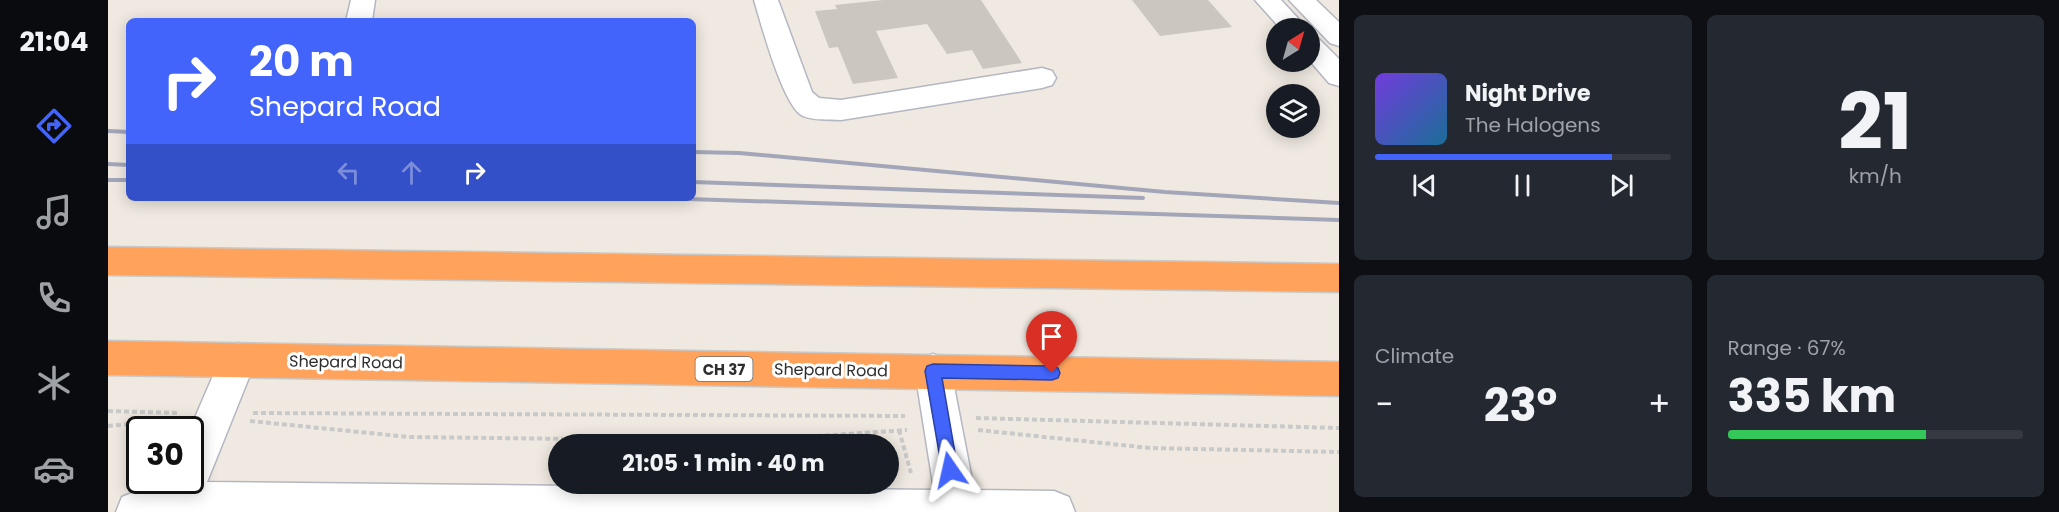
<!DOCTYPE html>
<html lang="en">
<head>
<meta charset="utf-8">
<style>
	:root { --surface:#171b24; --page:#242831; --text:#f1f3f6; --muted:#9ea1a6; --line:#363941; --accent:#4264fb }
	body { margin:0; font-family:Poppins,sans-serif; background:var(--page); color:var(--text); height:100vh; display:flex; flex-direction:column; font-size:22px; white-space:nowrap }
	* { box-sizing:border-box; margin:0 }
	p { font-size:20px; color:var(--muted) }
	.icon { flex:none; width:33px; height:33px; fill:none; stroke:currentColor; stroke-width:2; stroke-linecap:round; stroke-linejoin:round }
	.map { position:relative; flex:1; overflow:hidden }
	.panel { display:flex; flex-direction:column; gap:15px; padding:15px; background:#0d0f14; width:720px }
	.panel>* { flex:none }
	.hud { position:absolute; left:18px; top:18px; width:570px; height:183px; border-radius:9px; box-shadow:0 3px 15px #0003; background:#4264fb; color:#fff; overflow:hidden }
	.needle { width:39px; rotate:37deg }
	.controls { position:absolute; left:1158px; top:18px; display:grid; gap:12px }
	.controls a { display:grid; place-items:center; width:54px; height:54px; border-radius:50%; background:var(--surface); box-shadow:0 3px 15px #0003; font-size:30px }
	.speed { position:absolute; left:18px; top:416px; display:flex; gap:12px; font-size:30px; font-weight:700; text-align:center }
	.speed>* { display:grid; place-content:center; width:78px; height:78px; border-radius:50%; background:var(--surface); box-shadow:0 3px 15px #0003; line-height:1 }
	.speed .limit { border:3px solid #111; border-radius:9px; background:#fff; color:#111 }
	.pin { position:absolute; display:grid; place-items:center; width:51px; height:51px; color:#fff; margin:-62px -26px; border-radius:50% 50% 50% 0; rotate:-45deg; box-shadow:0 0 6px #0007 }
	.pin .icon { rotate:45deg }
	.me { position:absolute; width:66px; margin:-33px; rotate:349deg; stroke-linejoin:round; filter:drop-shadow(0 0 4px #0008) }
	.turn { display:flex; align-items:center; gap:21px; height:126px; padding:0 24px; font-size:27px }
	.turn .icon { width:78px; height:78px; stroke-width:2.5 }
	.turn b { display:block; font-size:42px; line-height:51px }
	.lanes { display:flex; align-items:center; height:57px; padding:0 24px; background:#0003; justify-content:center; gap:30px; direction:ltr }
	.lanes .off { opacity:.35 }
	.big { font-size:45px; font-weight:700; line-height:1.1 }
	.panel .widget { flex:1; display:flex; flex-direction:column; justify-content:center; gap:9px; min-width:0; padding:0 21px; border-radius:9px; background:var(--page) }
	.panel .dial { align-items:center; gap:0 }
	.dial b { font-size:78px; line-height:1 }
	.song { display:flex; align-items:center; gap:18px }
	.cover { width:72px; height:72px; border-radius:9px; background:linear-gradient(135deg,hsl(260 70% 55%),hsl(200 70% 35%)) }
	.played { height:6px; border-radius:3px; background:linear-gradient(90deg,var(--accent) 80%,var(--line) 80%) }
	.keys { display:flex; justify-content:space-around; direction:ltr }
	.heat { display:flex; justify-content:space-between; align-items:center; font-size:33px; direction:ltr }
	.charge { height:9px; border-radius:4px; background:linear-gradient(90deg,#34c759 67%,var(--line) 0) }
	.panel .tiles { flex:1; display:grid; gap:15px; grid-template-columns:repeat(2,1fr) }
	.trip { position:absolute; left:440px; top:434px; width:351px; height:60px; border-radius:30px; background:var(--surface); box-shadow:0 3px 15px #0003; font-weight:700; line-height:60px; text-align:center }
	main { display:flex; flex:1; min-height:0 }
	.tabs { display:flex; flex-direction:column; width:108px; justify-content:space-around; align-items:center; background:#090b0e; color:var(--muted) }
	.tabs .icon { width:42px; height:42px }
	.tabs .on { color:var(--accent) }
	.tabs b { font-size:27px; color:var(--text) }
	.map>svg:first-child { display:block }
	.building { fill:#cbc7bf }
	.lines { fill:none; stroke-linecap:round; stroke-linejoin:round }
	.minor-casing { stroke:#b4b7c1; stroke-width:3 }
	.highway-casing { stroke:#c9c9c9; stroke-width:3 }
	.path { stroke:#c9c9c9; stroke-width:4; stroke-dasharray:5 3; stroke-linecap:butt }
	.minor { fill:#fff; fill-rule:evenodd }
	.highway { fill:#ffa35c; fill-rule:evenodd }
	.rail { stroke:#a3a6b8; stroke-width:4 }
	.route { fill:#4264fb; stroke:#2b41a3; stroke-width:1.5 }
	.labels { text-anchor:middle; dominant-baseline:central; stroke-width:6; stroke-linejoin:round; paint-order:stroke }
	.shield { fill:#fff; stroke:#6d6d6d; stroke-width:1.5 }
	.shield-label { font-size:15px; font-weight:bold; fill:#2e2e2e }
	.street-label { font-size:16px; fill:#2e2e2e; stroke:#fff }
</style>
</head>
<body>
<main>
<nav class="tabs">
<b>21:04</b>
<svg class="icon on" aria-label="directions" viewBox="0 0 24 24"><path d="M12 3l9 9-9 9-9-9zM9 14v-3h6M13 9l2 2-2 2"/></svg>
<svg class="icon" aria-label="music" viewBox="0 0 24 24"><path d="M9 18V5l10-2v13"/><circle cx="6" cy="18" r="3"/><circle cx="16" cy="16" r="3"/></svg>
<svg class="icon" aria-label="phone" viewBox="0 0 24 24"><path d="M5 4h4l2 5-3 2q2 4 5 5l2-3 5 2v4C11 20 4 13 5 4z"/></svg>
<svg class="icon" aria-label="climate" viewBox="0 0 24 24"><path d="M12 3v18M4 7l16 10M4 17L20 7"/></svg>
<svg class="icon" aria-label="car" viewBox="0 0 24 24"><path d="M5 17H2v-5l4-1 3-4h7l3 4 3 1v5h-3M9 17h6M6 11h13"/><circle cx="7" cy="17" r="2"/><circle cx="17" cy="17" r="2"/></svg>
</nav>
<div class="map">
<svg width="1231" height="512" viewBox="0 0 1231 512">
	<rect width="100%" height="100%" fill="#efe9e1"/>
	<g class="building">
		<path d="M 775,0 L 873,0 L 914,63 L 875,69 L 864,50 L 839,54 L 819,24 L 768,31 L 790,78 L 745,84 L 730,47 L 721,48 L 707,11 L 729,9 L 727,5 Z"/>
		<path d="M 1024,0 L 1100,0 L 1124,27 L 1052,36 Z"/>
	</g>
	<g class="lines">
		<g class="minor-casing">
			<g id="minor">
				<path d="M 243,0 L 267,0 L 264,21 L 238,21 Z"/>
				<path d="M 646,0 L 670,0 L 704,92 L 711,98 L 733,100 L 934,68 L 944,71 L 948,78 L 944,85 L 934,88 L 733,120 C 721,119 706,121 695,116 C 675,107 653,23 646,0 Z"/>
				<path d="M 1147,0 L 1173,0 L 1199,28 L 1172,28 Z"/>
				<path d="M 1181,0 L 1208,0 L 1231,22 L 1231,46 L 1222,43 Z"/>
				<path d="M 1202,36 L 1211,39 L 1231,59 L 1231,86 L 1221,83 L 1202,61 Z"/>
				<path d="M 130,343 L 143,348 L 148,360 L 99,482 L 826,490 L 807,371 L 812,359 L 825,354 L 838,359 L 843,371 L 866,490 L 946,491 L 961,497 L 967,512 L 8,512 L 14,497 L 29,491 L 66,485 L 64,480 L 82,480 L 82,429 L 117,348 Z"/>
			</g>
		</g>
		<g class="highway-casing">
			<g id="highway">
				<path d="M 0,247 L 1231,264 L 1231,292 L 0,275 Z"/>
				<path d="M 0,341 L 1231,362 L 1231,396 L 0,375 Z"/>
			</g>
		</g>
		<g class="path">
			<path d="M 0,411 L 71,413"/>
			<path d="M 145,413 L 797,416"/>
			<path d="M 868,418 L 1231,428"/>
			<path d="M 142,421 L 301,437 L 635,441 L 799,430"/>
			<path d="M 0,426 L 69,420"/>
			<path d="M 54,429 L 57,420"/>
			<path d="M 791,430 L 803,473"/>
			<path d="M 870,430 L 1042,448 L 1231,452"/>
		</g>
		<use href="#minor" class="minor"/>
		<use href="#highway" class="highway"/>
		<g class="rail">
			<path d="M 0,131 L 21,132"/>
			<path d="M 585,152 L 631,153 L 1057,192 L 1231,203"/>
			<path d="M 0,164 L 21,165"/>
			<path d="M 0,180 L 21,180"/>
			<path d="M 585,182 L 1035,198"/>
			<path d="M 550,198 L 1231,220"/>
		</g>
	</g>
	<path class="route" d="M 825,364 L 944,366 L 950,368 L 952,373 L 950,378 L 944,380 L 834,378 L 850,470 L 848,476 L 842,478 L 836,476 L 834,470 L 817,371 L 819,366 Z"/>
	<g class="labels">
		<rect class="shield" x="587.5" y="357" width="57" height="24" rx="4.5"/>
		<g class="shield-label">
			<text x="616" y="369">CH 37</text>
		</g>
		<g class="street-label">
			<text transform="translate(238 362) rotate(1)">Shepard Road</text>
			<text transform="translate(723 370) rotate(1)">Shepard Road</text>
		</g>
	</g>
</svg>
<div class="controls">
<a><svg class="needle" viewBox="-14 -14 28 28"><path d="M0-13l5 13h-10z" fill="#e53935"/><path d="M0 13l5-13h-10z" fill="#9ea1a6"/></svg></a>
<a><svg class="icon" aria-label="layers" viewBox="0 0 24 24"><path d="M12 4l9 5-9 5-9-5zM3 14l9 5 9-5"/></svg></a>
</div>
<div class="speed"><div class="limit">30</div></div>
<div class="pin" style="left:944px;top:373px;background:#d93025"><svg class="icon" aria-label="arrive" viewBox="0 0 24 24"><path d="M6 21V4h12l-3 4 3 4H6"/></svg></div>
<svg class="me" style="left:842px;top:470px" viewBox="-20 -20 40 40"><path d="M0-17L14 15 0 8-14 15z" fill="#4264fb" stroke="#fff" stroke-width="4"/></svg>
<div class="trip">21:05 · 1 min · 40 m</div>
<div class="hud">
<div class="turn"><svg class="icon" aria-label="right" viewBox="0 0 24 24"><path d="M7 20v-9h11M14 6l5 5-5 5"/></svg><div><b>20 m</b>Shepard Road</div></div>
<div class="lanes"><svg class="icon off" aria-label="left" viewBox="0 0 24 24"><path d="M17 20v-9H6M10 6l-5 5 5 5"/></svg><svg class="icon off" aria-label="ahead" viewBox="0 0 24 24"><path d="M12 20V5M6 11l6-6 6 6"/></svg><svg class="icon" aria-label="right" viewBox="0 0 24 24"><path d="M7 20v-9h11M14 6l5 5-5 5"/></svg></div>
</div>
</div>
<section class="panel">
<div class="tiles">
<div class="widget">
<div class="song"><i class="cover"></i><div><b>Night Drive</b><p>The Halogens</p></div></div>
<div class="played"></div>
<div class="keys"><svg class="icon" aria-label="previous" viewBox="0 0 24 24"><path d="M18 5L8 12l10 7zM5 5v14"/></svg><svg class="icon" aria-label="pause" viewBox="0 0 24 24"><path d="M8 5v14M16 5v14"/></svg><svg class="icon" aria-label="next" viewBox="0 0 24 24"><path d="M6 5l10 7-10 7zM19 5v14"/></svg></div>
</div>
<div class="widget dial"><b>21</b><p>km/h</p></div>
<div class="widget"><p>Climate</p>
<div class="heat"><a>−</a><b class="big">23°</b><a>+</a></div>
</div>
<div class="widget"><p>Range · 67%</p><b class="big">335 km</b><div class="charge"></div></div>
</div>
</section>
</main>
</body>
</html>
